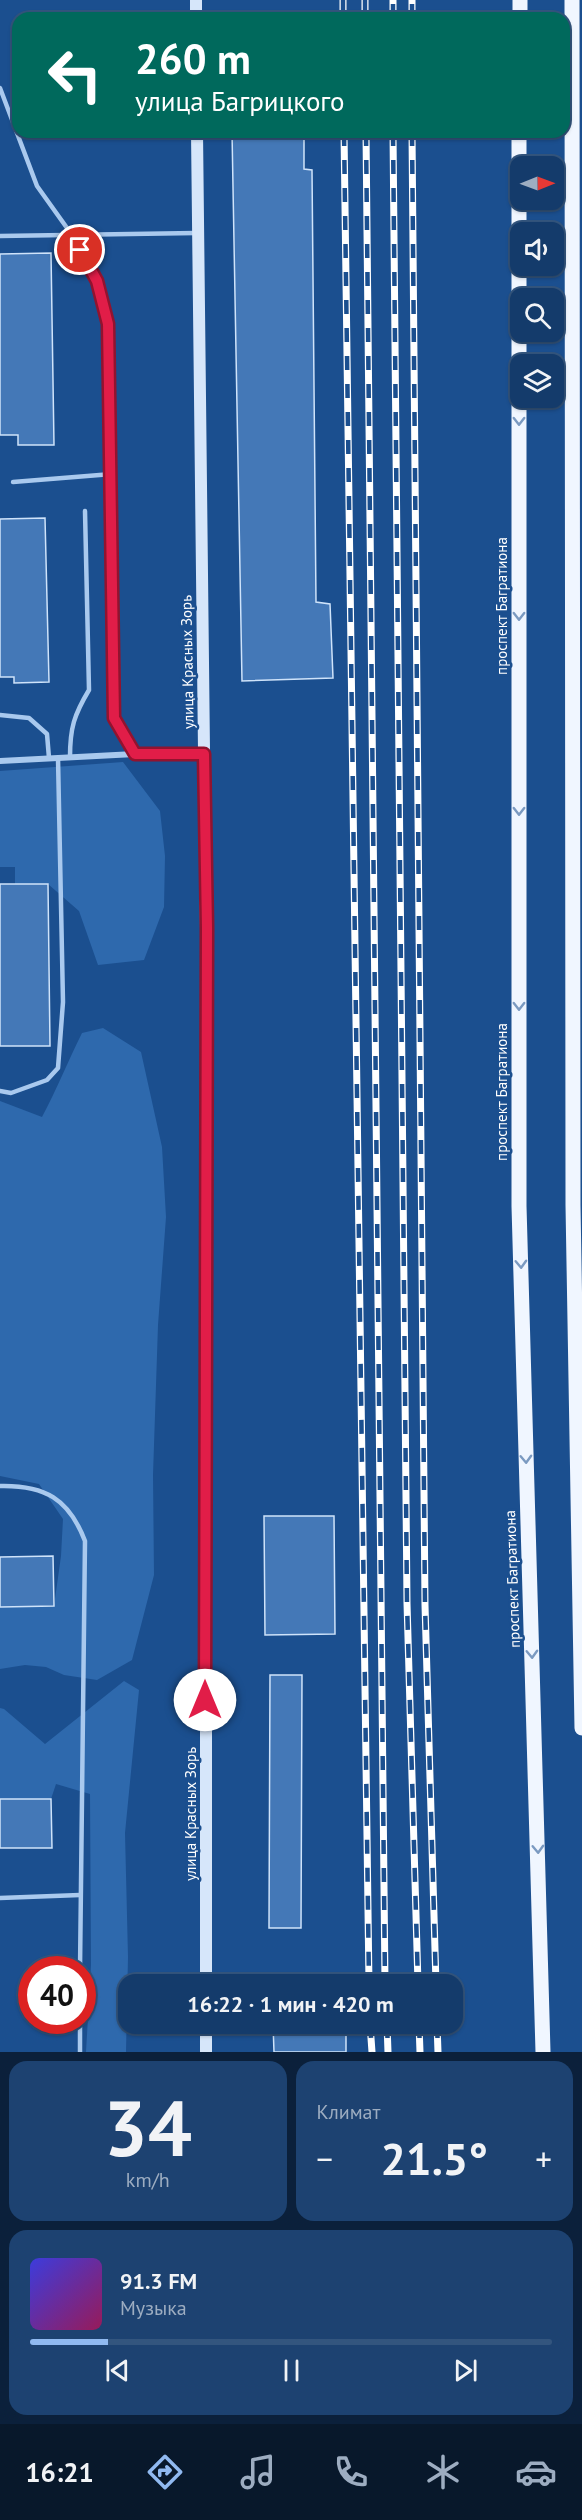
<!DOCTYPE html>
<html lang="ru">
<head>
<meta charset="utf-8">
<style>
	:root { --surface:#143b6b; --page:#1d4271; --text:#f1f3f6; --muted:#9dadc1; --line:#33557e; --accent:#90b9f0 }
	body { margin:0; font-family:"PT Sans",sans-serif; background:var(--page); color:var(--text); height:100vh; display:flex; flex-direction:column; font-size:22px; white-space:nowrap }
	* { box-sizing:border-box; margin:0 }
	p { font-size:20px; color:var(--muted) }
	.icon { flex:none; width:33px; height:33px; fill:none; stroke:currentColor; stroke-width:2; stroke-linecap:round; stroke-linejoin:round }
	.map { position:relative; height:2052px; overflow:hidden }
	.drawer { display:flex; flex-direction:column; gap:9px; padding:9px; background:#0b203b; flex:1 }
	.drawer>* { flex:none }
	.hud { position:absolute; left:12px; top:12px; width:558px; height:126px; border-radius:18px; box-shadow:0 2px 4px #0004,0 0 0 2px var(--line); background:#00695c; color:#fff; overflow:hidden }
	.needle { width:39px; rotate:89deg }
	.tools { position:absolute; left:510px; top:156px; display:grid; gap:12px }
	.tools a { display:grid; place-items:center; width:54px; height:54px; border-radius:12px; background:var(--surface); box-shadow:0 2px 4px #0004,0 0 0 2px var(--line); font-size:30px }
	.speed { position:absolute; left:18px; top:1956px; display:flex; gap:12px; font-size:30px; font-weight:700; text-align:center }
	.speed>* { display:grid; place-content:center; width:78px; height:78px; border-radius:50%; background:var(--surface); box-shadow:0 2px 4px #0004,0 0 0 2px var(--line); line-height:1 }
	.speed .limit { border:9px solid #d22; background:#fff; color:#111 }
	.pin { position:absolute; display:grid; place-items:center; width:51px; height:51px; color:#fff; margin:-26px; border:3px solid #fff; border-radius:50%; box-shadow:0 2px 6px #0007 }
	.me { position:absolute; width:66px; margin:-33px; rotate:0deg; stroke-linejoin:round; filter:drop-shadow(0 0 4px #0008) }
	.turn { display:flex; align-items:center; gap:21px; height:126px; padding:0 24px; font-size:27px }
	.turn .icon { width:78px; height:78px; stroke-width:2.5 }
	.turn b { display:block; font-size:42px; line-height:51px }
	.big { font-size:45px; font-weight:600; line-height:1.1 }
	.drawer .card { flex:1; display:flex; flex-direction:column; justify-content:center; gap:9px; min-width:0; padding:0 21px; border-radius:18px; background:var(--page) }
	.drawer .dial { align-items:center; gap:0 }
	.dial b { font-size:78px; line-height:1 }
	.song { display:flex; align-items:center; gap:18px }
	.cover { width:72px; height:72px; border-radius:9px; background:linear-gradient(135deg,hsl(240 70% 55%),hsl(330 70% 35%)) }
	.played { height:6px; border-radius:3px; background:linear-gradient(90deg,var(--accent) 15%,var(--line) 15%) }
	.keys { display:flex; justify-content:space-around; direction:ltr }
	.heat { display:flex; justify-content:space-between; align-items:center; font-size:33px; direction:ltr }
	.drawer .tiles { flex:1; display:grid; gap:9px; grid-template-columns:1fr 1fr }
	.card:last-child { grid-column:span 2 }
	.trip { position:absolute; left:118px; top:1974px; width:345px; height:60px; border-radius:18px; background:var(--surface); box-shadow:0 2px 4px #0004,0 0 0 2px var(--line); font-weight:600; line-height:60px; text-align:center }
	.dock { display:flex; height:96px; justify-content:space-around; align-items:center; background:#08182b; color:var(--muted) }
	.dock .icon { width:42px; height:42px }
	.dock .current { color:var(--accent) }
	.dock b { font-size:27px; color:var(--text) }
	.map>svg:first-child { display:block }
	.green { fill:#2e69ad }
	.building { fill:#4478b7; stroke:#cfe3fa; stroke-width:1.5 }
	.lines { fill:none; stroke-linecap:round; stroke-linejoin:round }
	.lane { stroke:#a9c9ee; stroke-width:4.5 }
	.street { stroke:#a9c9ee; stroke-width:6 }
	.secondary { stroke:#d6e6fa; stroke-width:12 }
	.primary { stroke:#f0f6ff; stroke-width:15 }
	.rail-casing { stroke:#fff; stroke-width:7 }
	.rail { stroke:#1b4f8f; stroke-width:4.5; stroke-dasharray:14; stroke-linecap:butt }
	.oneway { stroke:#7b9ac1 }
	.route-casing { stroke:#92132f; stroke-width:15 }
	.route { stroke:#e11d48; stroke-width:10 }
	.labels { text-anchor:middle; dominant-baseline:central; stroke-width:5; stroke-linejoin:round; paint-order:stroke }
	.street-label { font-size:15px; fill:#fff; stroke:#1b4f8f }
</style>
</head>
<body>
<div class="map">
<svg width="582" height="2052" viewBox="0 0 582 2052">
	<rect width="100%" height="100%" fill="#1b4f8f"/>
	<g class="green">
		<path d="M 123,762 L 160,811 L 165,856 L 164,907 L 144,960 L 98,965 L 79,911 L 48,884 L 15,884 L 15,867 L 0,867 L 0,771 Z"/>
		<path d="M 103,1028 L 141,1052 L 162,1147 L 166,1217 L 158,1325 L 153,1475 L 154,1575 L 132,1660 L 97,1680 L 64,1675 L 46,1667 L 25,1665 L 0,1669 L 0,1607 L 54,1606 L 61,1556 L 63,1519 L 39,1484 L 0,1476 L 0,1101 L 42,1117 C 57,1089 68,1061 82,1033 Z"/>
		<path d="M 124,1681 L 139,1690 L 125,1833 L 128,1957 L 126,2052 L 86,2052 L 91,1965 L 90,1794 L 56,1784 L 51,1799 L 0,1799 L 0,1708 L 4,1709 L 45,1744 Z"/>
	</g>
	<g class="building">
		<path d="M 232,132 L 304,132 L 304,169 L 312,170 L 316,602 L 330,604 L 333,678 L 242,681 Z"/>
		<path d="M 51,253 L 54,445 L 18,445 L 18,435 L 0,435 L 0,254 Z"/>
		<path d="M 45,518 L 49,682 L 14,683 L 14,677 L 0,677 L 0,519 Z"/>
		<path d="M 0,884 L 48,884 L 50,1046 L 0,1046 Z"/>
		<path d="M 264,1516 L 334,1516 L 335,1634 L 265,1635 Z"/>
		<path d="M 53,1556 L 54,1606 L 0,1607 L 0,1557 Z"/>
		<path d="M 270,1675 L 302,1675 L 301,1928 L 269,1928 Z"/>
		<path d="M 0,1799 L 51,1799 L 52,1848 L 0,1848 Z"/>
		<path d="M 273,2024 L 346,2024 L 346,2052 L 274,2052 Z"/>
	</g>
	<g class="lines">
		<g class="lane">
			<path d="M 0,88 L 37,186 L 72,235 L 97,281 L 108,324 L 114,718 L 135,754"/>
			<path d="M 0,236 L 196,233"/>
			<path d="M 13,482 L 112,474"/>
			<path d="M 0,715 L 29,718 L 47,734 L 49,758"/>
			<path d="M 70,757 C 70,728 74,715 89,690 L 85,511"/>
			<path d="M 0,1091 L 11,1093 L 47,1080 L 58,1068 L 63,1002 L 58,758"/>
			<path d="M 0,1486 C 45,1485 69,1499 85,1541 L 80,1970"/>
			<path d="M 0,1898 L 80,1895"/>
			<path d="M 80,2052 L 80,2020"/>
		</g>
		<path class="street" d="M 0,761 L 135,754 L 204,754"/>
		<g class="secondary">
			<path d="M 196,0 L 196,18"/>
			<path d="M 197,132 L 206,928 L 206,1984"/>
			<path d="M 206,2024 L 206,2052"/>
		</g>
		<g class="primary">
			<path d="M 572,0 L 573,1205 L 582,1728"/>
			<path d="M 520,18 L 520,0"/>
			<path d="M 519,132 L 519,1206 L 543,2052"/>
		</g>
		<g class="rail-casing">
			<g id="rail">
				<path d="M 343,0 L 343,18"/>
				<path d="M 365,0 L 365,18"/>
				<path d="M 393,18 L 393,0"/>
				<path d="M 412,18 L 412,0"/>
				<path d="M 344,132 L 369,1984"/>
				<path d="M 366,132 L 385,1984"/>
				<path d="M 393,132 L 407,1603 L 418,1984"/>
				<path d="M 412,132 L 425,1605 L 436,1984"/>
				<path d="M 370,2024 L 372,2052"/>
				<path d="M 387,2024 L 388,2052"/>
				<path d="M 419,2024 L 420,2052"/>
				<path d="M 437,2024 L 438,2052"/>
			</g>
		</g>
		<use href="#rail" class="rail"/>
	</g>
	<defs><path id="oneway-chevron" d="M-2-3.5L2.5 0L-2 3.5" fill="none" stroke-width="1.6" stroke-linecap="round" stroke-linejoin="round" transform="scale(1.5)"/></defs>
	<g class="oneway">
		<use href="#oneway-chevron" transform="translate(519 421) rotate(90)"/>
		<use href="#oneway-chevron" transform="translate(519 616) rotate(90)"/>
		<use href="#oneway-chevron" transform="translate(519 811) rotate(90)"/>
		<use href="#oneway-chevron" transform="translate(519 1006) rotate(90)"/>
		<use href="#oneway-chevron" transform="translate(521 1264) rotate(88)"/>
		<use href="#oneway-chevron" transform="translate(526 1459) rotate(88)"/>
		<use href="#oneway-chevron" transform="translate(532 1654) rotate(88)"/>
		<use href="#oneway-chevron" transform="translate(538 1849) rotate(88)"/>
	</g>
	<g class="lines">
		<g class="route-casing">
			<path id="route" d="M 80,250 L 97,281 L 108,324 L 114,718 L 135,754 L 204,754 L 207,928 L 205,1700"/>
		</g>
		<use href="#route" class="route"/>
	</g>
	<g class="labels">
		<g class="street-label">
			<text transform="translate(501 606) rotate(-90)">проспект Багратиона</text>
			<text transform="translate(187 662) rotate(-91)">улица Красных Зорь</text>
			<text transform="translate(501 1092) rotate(-90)">проспект Багратиона</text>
			<text transform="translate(512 1579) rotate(-92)">проспект Багратиона</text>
			<text transform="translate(190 1814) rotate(-90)">улица Красных Зорь</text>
		</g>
	</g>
</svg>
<div class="tools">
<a><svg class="needle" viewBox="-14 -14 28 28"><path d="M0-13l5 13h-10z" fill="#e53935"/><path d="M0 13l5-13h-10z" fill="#9dadc1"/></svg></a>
<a><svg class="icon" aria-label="sound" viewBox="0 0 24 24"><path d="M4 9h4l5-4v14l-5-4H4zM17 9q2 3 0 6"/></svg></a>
<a><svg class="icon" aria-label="search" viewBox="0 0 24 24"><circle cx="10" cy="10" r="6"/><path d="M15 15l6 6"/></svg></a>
<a><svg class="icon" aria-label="layers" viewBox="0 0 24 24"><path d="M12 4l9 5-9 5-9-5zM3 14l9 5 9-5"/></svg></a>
</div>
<div class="speed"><div class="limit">40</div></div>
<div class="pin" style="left:80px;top:250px;background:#d93025"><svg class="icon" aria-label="arrive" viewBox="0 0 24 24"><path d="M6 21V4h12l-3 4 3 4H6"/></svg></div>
<svg class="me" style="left:205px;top:1700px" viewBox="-20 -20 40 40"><circle r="19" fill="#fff"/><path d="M0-13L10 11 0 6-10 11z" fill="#e11d48"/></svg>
<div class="trip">16:22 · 1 мин · 420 m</div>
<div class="hud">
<div class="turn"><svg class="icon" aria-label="left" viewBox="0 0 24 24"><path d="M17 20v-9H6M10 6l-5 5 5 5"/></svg><div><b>260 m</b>улица Багрицкого</div></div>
</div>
</div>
<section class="drawer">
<div class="tiles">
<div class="card dial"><b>34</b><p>km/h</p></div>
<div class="card"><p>Климат</p>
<div class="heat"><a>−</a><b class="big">21.5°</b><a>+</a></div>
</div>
<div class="card">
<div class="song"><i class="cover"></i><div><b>91.3 FM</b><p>Музыка</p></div></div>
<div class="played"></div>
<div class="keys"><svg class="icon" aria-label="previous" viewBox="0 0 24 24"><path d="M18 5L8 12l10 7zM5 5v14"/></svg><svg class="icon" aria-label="pause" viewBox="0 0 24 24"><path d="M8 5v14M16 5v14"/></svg><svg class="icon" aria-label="next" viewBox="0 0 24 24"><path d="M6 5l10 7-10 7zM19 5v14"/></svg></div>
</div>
</div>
</section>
<nav class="dock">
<b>16:21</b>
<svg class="icon current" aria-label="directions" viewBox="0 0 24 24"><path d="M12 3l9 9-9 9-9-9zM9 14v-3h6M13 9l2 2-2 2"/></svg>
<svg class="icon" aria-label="music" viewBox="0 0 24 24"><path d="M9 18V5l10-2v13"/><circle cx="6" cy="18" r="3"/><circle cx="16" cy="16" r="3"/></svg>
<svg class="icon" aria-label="phone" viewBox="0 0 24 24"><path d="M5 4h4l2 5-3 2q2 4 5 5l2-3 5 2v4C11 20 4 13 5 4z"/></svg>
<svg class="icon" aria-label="climate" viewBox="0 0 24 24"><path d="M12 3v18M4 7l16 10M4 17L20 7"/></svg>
<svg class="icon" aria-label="car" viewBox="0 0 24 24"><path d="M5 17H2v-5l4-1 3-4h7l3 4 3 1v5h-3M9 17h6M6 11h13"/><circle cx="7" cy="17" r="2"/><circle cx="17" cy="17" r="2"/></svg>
</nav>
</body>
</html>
